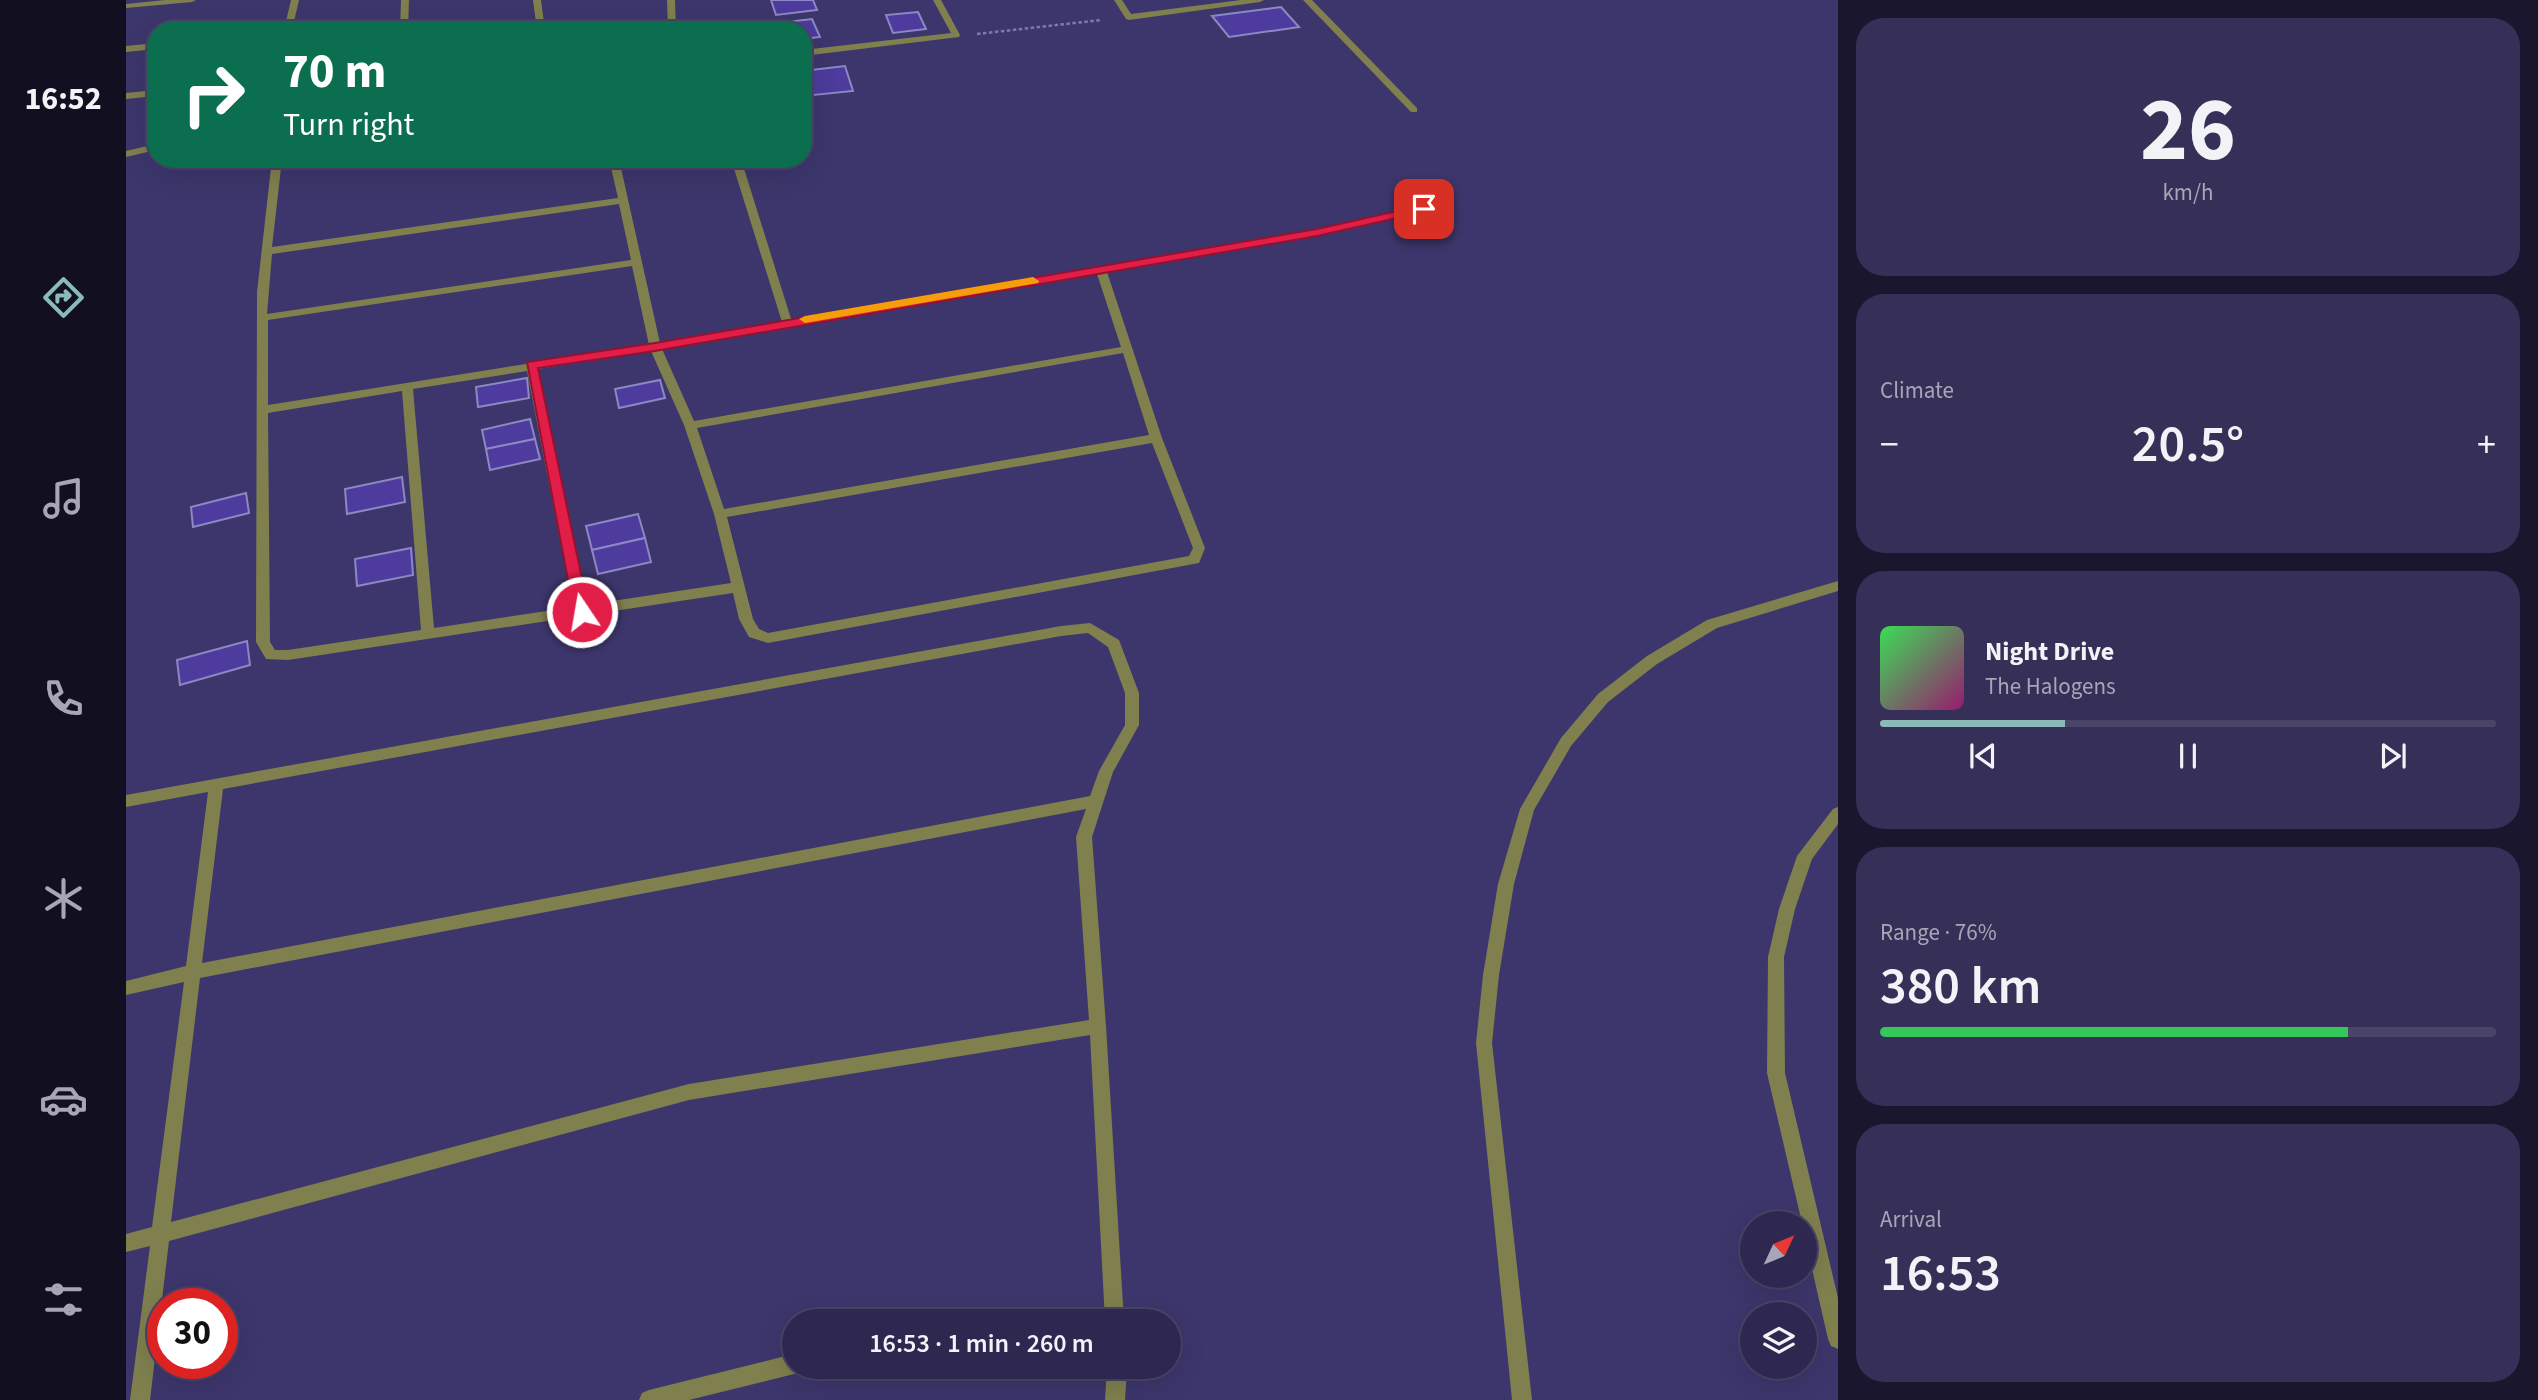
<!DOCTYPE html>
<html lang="en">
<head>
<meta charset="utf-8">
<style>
	:root { --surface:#2e2851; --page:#363058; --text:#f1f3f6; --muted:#a7a6b7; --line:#494468; --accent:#8bbbb9 }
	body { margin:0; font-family:"Source Sans 3",sans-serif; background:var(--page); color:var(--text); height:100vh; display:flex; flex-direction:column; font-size:26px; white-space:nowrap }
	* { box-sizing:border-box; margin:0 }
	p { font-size:23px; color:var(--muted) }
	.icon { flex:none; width:38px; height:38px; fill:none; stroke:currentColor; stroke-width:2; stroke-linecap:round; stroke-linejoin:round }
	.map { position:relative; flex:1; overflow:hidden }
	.drawer { display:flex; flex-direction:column; gap:18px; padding:18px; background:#19162d; width:700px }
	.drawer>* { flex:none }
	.hud { position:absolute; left:21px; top:21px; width:665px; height:147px; border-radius:28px; box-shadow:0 7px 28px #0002,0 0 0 2px var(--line); background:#0b6e4f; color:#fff; overflow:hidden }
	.needle { width:46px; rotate:46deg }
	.tools { position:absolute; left:1614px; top:1211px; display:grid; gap:14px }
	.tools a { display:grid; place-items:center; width:77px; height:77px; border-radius:50%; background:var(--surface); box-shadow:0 7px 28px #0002,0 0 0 2px var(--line); font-size:35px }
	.speed { position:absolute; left:21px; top:1288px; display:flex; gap:14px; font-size:35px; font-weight:700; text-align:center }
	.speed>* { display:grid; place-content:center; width:91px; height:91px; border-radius:50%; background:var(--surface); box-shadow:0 7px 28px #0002,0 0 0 2px var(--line); line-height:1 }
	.speed .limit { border:10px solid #d22; background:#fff; color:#111 }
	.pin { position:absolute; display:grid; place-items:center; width:60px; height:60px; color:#fff; margin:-30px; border-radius:14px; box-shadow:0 4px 10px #0006 }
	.me { position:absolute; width:77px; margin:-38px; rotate:348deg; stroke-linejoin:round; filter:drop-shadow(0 0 5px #0008) }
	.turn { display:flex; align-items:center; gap:24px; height:147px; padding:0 21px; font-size:32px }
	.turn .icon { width:91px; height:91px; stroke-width:2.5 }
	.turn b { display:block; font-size:49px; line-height:60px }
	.big { font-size:52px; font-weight:600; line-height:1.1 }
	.drawer .widget { flex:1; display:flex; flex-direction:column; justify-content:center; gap:10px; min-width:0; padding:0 24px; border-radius:28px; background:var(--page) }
	.drawer .dial { align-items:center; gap:0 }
	.dial b { font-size:91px; line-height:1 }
	.song { display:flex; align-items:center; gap:21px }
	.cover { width:84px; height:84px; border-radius:10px; background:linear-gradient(135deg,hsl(130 70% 55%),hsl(320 70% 35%)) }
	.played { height:7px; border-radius:4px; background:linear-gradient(90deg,var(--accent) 30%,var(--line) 30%) }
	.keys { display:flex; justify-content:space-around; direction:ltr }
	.heat { display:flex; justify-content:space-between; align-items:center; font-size:38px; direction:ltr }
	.charge { height:10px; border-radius:5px; background:linear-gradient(90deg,#34c759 76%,var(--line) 0) }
	.trip { position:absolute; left:656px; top:1309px; width:399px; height:70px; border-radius:35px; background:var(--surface); box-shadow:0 7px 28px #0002,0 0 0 2px var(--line); font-weight:600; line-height:70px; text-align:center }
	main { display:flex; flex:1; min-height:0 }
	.tab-bar { display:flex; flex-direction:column; width:126px; justify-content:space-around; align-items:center; background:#121020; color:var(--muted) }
	.tab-bar .icon { width:49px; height:49px }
	.tab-bar .active { color:var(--accent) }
	.tab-bar b { font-size:32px; color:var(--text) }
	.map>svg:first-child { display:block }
	.building { fill:#4d3b9d; stroke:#8c88c4; stroke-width:2 }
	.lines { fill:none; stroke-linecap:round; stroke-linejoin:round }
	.path { stroke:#7e7aa7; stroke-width:2.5; stroke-dasharray:3.5 2.5; stroke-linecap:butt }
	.service { fill:#807f4e; fill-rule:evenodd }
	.minor { fill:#807f4e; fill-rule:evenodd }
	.route { fill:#e11d48; stroke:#92132f; stroke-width:2 }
	.slow { fill:#f59e0b }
</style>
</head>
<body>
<main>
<nav class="tab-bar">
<b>16:52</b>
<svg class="icon active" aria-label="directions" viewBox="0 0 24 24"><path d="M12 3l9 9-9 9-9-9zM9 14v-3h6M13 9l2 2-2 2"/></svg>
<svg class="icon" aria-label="music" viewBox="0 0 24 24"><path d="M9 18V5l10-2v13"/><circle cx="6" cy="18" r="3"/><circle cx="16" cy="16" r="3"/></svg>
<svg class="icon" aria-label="phone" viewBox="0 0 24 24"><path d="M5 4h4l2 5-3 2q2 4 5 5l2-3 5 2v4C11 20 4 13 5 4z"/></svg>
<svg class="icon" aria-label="climate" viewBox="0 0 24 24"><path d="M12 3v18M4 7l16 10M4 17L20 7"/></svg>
<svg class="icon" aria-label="car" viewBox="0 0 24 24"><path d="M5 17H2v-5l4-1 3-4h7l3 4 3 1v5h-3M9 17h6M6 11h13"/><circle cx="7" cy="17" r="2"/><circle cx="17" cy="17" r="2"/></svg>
<svg class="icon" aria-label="filters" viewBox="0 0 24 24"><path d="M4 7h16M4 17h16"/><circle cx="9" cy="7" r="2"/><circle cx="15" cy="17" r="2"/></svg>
</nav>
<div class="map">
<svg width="1712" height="1400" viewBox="0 0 1712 1400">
	<rect width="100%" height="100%" fill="#3d366c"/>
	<g class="building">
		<path d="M 645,0 L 687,0 L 691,10 L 650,15 Z"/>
		<path d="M 1155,7 L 1173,27 L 1103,37 L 1086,16 Z"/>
		<path d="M 792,12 L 800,29 L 767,33 L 760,15 Z"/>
		<path d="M 686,19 L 694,37 L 677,39 L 677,30 L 644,30 L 642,24 Z"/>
		<path d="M 719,66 L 727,91 L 678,96 L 677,71 Z"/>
		<path d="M 401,378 L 403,398 L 352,407 L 350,387 Z"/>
		<path d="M 534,380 L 539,398 L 493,408 L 489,389 Z"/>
		<path d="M 404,419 L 409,439 L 360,449 L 356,430 Z"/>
		<path d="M 409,439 L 414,459 L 364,470 L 360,449 Z"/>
		<path d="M 276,477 L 279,502 L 221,514 L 219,489 Z"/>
		<path d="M 120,493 L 123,513 L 67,527 L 65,507 Z"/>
		<path d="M 512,514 L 519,538 L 466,550 L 460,526 Z"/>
		<path d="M 519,538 L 525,562 L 472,574 L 466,550 Z"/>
		<path d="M 285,548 L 287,575 L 231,586 L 229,559 Z"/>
		<path d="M 121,641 L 124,665 L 54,685 L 51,660 Z"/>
	</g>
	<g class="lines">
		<path class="path" d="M 851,34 L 975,20"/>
		<g class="service">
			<path d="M 541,0 L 549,0 L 550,30 L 542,30 Z"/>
			<path d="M 605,159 L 615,159 L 666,322 L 665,324 L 661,325 L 656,322 Z"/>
		</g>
		<g class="minor">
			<path d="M 39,0 L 70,0 L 66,2 L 0,8 L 0,4 Z"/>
			<path d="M 165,0 L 173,0 L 166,30 L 158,30 Z"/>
			<path d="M 275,0 L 283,0 L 282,30 L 274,30 Z"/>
			<path d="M 407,0 L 415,0 L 419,30 L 411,30 Z"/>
			<path d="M 807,0 L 815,0 L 834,35 L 833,37 L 677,56 L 677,50 L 825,33 Z"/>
			<path d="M 988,0 L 996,0 L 1005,14 L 1115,0 L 1138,0 L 1134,2 L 1003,20 L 1000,19 Z"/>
			<path d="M 1177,0 L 1186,0 L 1291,108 L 1291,112 L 1285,112 Z"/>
			<path d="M 30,43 L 30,49 L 0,52 L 0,46 Z"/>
			<path d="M 30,90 L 30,96 L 0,99 L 0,93 Z"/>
			<path d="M 30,144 L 30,150 L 0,157 L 0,151 Z"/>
			<path d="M 146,159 L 156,159 L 146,247 L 492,198 L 483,159 L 493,159 L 534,343 L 1191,230 L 1298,206 L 1303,209 L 1191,236 L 981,272 L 1036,438 L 1079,548 L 1073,563 L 642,643 L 623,637 L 613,619 L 607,593 L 162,660 L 140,659 L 130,642 L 131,292 ZM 493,204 L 505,260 L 141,314 L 146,254 ZM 506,266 L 523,345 L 409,363 L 405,361 L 400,364 L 142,405 L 142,320 ZM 971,274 L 995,347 L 568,421 L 536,349 ZM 525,351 L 558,425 L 588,514 L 605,583 L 460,605 L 412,369 ZM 997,353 L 1023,435 L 598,509 L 571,428 ZM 401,371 L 447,607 L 308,628 L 287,389 ZM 276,391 L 295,630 L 162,650 L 149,650 L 144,642 L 142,413 ZM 1026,443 L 1067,548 L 1063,556 L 642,633 L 633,629 L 627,619 L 601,517 Z"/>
			<path d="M 1712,581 L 1712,591 L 1591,628 L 1531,664 L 1482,702 L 1445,746 L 1408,810 L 1388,884 L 1373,975 L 1366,1043 L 1406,1400 L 1386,1400 L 1350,1043 L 1357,975 L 1372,884 L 1394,809 L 1435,738 L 1472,694 L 1521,656 L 1581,620 Z"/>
			<path d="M 964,623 L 993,640 L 1013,693 L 1013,725 L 987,772 L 966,837 L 980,1026 L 998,1321 L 979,1321 L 964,1035 L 563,1100 L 43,1241 L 24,1400 L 4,1400 L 24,1246 L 0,1252 L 0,1234 L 26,1227 L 58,982 L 0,995 L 0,981 L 60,966 L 82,792 L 0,807 L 0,795 L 935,626 ZM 962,633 L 982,647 L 999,693 L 999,725 L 973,771 L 964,796 L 76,963 L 97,789 L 935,636 ZM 960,809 L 950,837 L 963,1020 L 563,1084 L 45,1222 L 74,978 Z"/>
			<path d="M 1712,807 L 1712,824 L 1686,859 L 1669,909 L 1658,957 L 1659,1073 L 1712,1298 L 1712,1349 L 1705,1346 L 1702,1339 L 1678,1234 L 1678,1223 L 1676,1223 L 1641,1073 L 1642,957 L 1653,909 L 1671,856 L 1707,809 Z"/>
			<path d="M 668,1354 L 668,1367 L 677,1367 L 675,1371 L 668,1374 L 563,1400 L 513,1400 L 516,1393 L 523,1390 Z"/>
			<path d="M 981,1367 L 1001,1367 L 999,1400 L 979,1400 Z"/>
		</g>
	</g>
	<path class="route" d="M 1298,205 L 1302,206 L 1302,211 L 1191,236 L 529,351 L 412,368 L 463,612 L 456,617 L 448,612 L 401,362 L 529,343 L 1191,229 Z"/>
	<path class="slow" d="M 907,277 L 913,281 L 912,283 L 679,323 L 673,319 L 679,316 Z"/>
</svg>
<div class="tools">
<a><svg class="needle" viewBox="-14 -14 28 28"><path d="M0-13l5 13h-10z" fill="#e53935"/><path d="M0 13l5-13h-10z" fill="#a7a6b7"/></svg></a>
<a><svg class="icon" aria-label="layers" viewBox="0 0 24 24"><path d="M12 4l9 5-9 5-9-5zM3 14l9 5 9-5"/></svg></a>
</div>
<div class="speed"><div class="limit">30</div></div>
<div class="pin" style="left:1298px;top:209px;background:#d93025"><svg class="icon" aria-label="arrive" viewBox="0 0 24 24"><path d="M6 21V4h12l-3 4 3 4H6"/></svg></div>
<svg class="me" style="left:456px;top:612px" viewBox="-20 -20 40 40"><circle r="17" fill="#e11d48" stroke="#fff" stroke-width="3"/><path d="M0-11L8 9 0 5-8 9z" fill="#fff"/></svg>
<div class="trip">16:53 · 1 min · 260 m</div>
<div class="hud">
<div class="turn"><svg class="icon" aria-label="right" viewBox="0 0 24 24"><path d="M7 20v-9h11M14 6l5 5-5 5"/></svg><div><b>70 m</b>Turn right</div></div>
</div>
</div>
<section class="drawer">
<div class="widget dial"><b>26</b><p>km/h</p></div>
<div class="widget"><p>Climate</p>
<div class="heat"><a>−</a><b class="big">20.5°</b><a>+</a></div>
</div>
<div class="widget">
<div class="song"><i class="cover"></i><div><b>Night Drive</b><p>The Halogens</p></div></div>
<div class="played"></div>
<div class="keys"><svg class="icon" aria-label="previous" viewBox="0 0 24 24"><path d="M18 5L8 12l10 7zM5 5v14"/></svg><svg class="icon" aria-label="pause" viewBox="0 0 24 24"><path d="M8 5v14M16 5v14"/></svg><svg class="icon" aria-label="next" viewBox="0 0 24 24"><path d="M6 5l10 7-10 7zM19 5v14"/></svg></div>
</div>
<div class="widget"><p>Range · 76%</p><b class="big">380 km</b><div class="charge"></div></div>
<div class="widget"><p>Arrival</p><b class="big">16:53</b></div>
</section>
</main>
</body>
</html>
